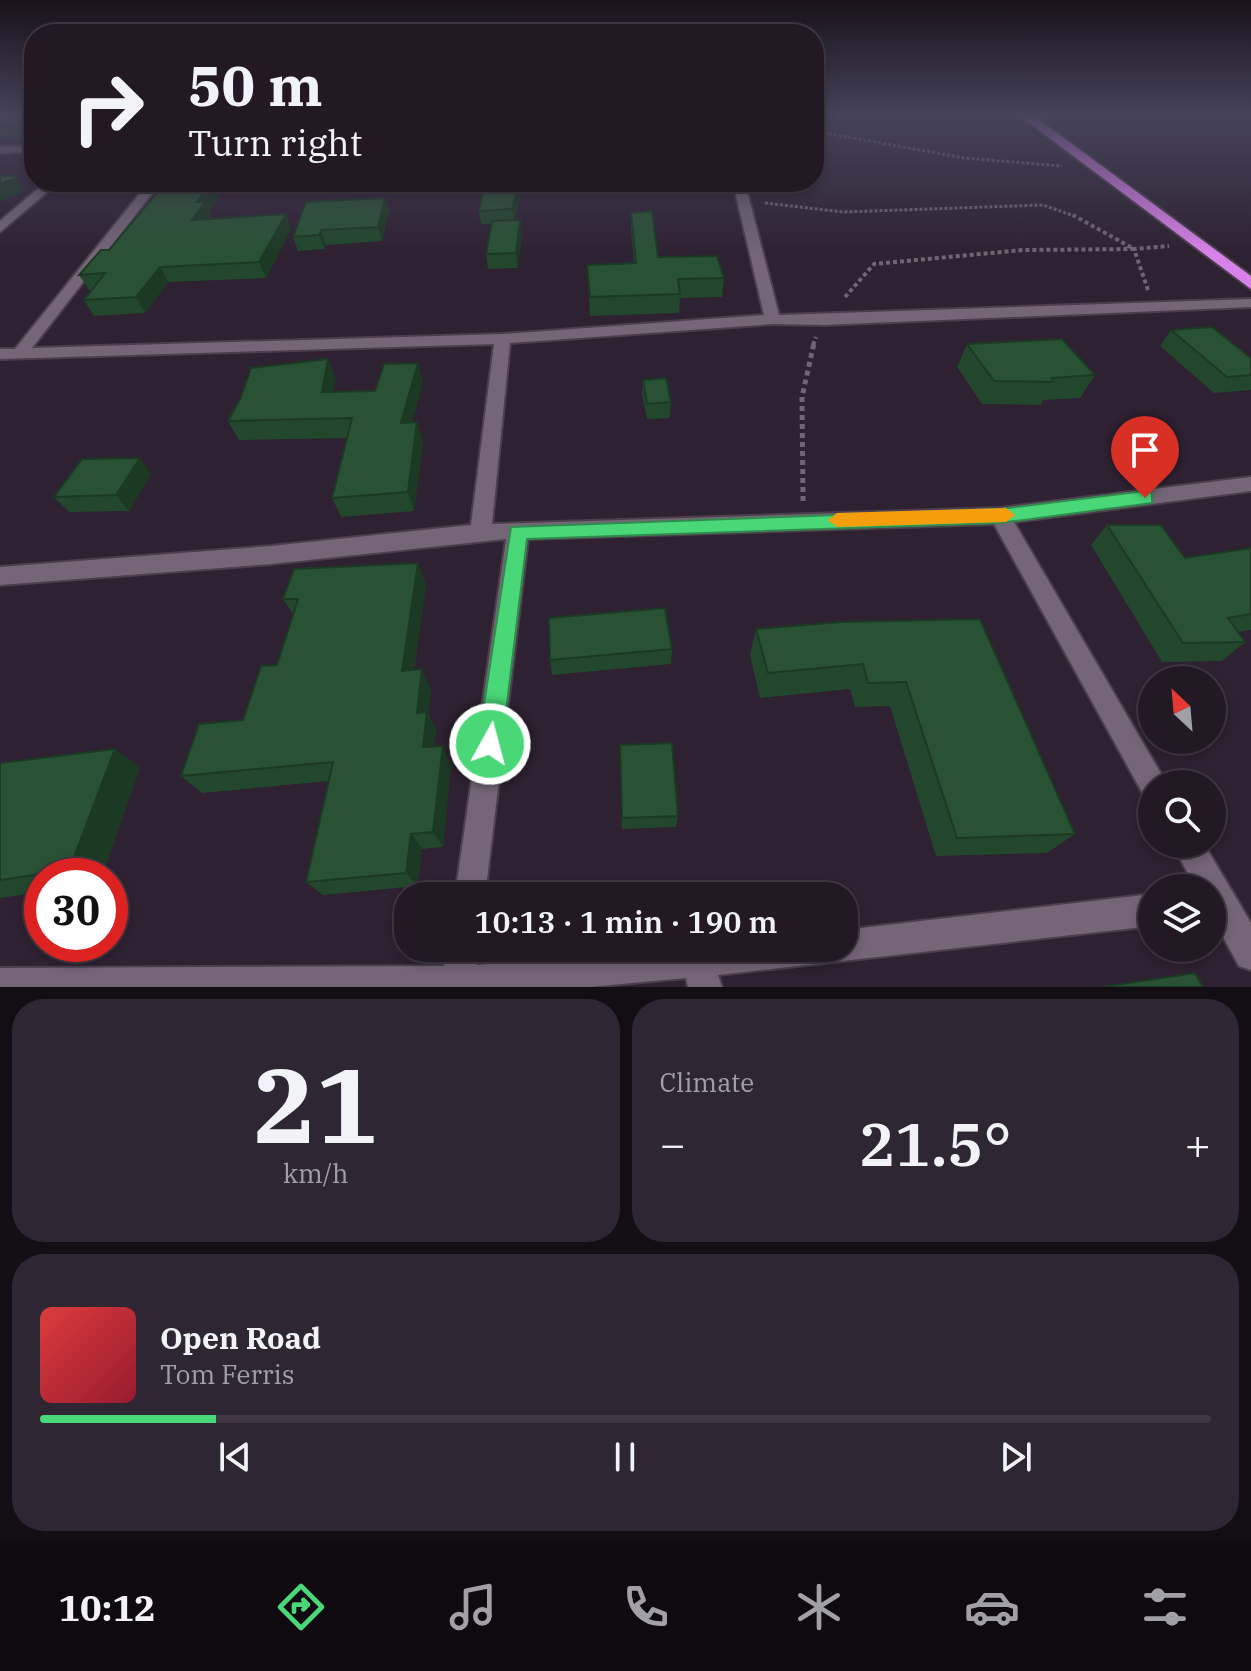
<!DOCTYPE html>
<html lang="en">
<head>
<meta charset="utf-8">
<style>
	:root { --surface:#221925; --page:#2e2632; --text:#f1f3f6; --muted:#a2a0a7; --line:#3f3842; --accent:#4ad778 }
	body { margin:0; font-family:"IBM Plex Serif",serif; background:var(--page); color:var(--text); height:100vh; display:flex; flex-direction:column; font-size:30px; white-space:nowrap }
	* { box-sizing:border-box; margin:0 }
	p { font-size:26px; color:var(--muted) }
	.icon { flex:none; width:44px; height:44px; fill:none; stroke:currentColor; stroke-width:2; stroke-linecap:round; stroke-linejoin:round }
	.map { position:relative; height:987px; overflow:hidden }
	.sheet { display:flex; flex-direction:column; gap:12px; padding:12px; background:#130e14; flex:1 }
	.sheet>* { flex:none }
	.top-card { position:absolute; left:24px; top:24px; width:800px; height:168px; border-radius:32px; box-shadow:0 4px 12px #0003,0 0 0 2px var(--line); background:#221925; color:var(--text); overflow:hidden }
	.needle { width:52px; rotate:334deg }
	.buttons { position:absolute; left:1138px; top:666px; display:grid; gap:16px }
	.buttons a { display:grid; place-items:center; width:88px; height:88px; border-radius:50%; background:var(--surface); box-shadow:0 4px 12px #0003,0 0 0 2px var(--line); font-size:40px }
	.speed { position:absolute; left:24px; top:858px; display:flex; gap:16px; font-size:40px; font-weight:700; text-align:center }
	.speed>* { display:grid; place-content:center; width:104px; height:104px; border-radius:50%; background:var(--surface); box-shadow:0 4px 12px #0003,0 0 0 2px var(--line); line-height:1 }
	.speed .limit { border:12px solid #d22; background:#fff; color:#111 }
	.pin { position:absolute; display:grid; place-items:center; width:68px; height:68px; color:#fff; margin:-82px -34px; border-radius:50% 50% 50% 0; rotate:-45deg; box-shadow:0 0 8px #0007 }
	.pin .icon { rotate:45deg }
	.me { position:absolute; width:88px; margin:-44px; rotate:7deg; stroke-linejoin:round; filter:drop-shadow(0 0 6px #0008) }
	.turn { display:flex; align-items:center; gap:28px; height:168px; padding:0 32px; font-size:36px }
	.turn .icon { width:104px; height:104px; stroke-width:2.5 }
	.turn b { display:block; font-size:56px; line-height:68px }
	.big { font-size:60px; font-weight:600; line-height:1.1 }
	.sheet .card { flex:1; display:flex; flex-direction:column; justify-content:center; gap:12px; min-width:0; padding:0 28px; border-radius:32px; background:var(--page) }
	.sheet .dial { align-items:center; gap:0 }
	.dial b { font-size:104px; line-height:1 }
	.song { display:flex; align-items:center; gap:24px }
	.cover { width:96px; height:96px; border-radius:12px; background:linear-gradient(135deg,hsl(0 70% 55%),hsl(350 70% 35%)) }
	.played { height:8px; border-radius:4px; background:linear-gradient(90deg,var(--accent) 15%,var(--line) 15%) }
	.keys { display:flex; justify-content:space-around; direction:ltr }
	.heat { display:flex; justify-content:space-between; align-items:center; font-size:44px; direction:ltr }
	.sheet .tiles { flex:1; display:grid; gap:12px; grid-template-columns:1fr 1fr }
	.card:last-child { grid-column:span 2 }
	.trip { position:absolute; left:394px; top:882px; width:464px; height:80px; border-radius:32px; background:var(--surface); box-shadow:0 4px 12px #0003,0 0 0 2px var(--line); font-weight:600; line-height:80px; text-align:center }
	.menu { display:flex; height:128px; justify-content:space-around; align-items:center; background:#0e0a0f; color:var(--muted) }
	.menu .icon { width:56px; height:56px }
	.menu .on { color:var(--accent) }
	.menu b { font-size:36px; color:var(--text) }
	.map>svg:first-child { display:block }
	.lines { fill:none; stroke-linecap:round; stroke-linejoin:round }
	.street-casing { stroke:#4a3f4b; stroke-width:4 }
	.highway-casing { stroke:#4a3f4b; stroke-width:4 }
	.path-far2 { stroke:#716573; stroke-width:3; stroke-dasharray:3 2; stroke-linecap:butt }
	.path-far1 { stroke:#716573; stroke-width:4; stroke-dasharray:4 3; stroke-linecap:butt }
	.path { stroke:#716573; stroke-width:5; stroke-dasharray:5 4; stroke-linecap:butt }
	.street { fill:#746577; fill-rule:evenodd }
	.highway { fill:#d981eb; fill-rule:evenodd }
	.wall { fill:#22472c }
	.shaded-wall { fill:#1c3924 }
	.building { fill:#285233; stroke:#1c3924; stroke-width:2 }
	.route { fill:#4ad778; stroke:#308c4e; stroke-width:2 }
	.slow { fill:#f59e0b }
</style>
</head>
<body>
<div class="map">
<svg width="1251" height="987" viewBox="0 0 1251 987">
	<rect width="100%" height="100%" fill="#2e2131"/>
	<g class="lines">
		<g class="street-casing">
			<g id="street">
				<path d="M 34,146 L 34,152 L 0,153 L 0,147 Z"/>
				<path d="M 46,182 L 59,182 L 0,232 L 0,221 Z"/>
				<path d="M 149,182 L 161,182 L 32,348 L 503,334 L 764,315 L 735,191 L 729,182 L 741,182 L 747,191 L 779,315 L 1251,299 L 1251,307 L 824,325 L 773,324 L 510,343 L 492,524 L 1000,508 L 1251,477 L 1251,491 L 1014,522 L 1167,784 L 1152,784 L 1152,798 L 1143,794 L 994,524 L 528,539 L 485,896 L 455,896 L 506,539 L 271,564 L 0,585 L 0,567 L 271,546 L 471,525 L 494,344 L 0,359 L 0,349 L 15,349 Z"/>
				<path d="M 1172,844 L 1204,844 L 1251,923 L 1251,970 L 1239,966 L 1212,917 L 1212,888 L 1196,888 Z"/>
				<path d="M 1152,894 L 1152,926 L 718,975 L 722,987 L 688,987 L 686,978 L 589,987 L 0,987 L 0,968 L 444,966 L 447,948 L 479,948 L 477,965 L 653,948 L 844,948 L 844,930 Z"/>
			</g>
		</g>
		<g class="highway-casing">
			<path id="highway" d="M 1020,116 L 1034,116 L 1251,276 L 1251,289 Z"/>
		</g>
		<g class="path-far2">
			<path d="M 814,131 L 964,158 L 1062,166"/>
			<path d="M 765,203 L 843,212 L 1043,205 L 1077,217"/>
		</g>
		<g class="path-far1">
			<path d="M 1148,290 L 1134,249 L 1169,246"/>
			<path d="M 845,297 L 874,264 L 1023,250 L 1134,249 L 1073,215"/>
			<path d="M 813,345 L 816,337"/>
		</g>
		<path class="path" d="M 803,501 L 802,397 L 814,343"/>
		<use href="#street" class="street"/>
		<use href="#highway" class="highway"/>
	</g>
	<g class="wall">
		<path d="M 0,116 L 34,116 L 34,137 L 0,138 Z"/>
		<path d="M 47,182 L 146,182 L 138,191 L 54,194 Z"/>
		<path d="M 152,182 L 229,182 L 209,210 L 212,217 L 210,219 L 286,214 L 291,229 L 266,278 L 168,282 L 145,313 L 94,316 L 84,300 L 92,290 L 89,290 L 79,275 L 109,250 L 157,192 Z"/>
		<path d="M 485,182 L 523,182 L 515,220 L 522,234 L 518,268 L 488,269 L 486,254 L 491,224 L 481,224 L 479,211 Z"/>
		<path d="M 385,198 L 389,212 L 382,241 L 326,245 L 324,249 L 298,251 L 293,237 Z"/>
		<path d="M 631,213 L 658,257 L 724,278 L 722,297 L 680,298 L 679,313 L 590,316 L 587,265 L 634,263 L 631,230 Z"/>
		<path d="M 1171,330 L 1251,358 L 1251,390 L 1214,393 L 1160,346 Z"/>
		<path d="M 967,344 L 1095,375 L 1080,398 L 1043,400 L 1041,405 L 982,404 L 957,367 Z"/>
		<path d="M 336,378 L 333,391 L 375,391 L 423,382 L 412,422 L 423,441 L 414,511 L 341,517 L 332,498 L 347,438 L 239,440 L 228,421 Z"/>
		<path d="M 643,380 L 671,402 L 670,418 L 647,419 L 642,395 Z"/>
		<path d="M 151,474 L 129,511 L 69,512 L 54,497 Z"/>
		<path d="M 1107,525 L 1185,558 L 1251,548 L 1251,630 L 1238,632 L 1245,642 L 1222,661 L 1162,662 L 1091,545 Z"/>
		<path d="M 426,584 L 414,670 L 431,689 L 428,714 L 436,730 L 434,746 L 451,764 L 443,847 L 422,849 L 417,886 L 323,895 L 306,882 L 329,781 L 202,793 L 181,776 L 243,720 L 277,665 L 293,614 L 283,599 Z"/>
		<path d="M 841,622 L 1075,834 L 1047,853 L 936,856 L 890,706 L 855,707 L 850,689 L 760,698 L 750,655 L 756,629 Z"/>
		<path d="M 672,649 L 671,664 L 552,675 L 550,660 Z"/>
		<path d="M 620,745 L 678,816 L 676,827 L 622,829 Z"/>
		<path d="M 0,763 L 140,767 L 102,876 L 42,876 L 42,892 L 0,898 Z"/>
	</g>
	<g class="shaded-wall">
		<path d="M 15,176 L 23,190 L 24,192 L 0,201 L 0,184 Z"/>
		<path d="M 133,182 L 146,182 L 138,191 Z"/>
		<path d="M 212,182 L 229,182 L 209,210 L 212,217 L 200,235 L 192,220 L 197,202 Z"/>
		<path d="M 519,182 L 523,182 L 514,223 L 512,209 Z"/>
		<path d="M 385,198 L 389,212 L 382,241 L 378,227 Z"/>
		<path d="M 286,214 L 291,229 L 266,278 L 259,262 Z"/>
		<path d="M 520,220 L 522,234 L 518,268 L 516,253 Z"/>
		<path d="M 321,230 L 326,245 L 324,249 L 319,235 Z"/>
		<path d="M 160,267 L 168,282 L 145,313 L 136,297 Z"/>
		<path d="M 328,359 L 336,378 L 330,411 L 322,392 Z"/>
		<path d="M 418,363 L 423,382 L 407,442 L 401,423 Z"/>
		<path d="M 417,422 L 423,441 L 414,511 L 408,492 Z"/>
		<path d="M 140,458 L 151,474 L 129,511 L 116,495 Z"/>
		<path d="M 418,563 L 426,584 L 411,690 L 402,671 Z"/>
		<path d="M 422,669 L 431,689 L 428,714 L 436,730 L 432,765 L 423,747 L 417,713 Z"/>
		<path d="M 443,746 L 451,764 L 443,847 L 433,832 Z"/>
		<path d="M 115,749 L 140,767 L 102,876 L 82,876 L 69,870 Z"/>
		<path d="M 411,834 L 422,849 L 417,886 L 406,873 Z"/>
	</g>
	<g class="building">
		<path d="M 0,116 L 34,116 L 34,122 L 31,125 L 0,126 Z"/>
		<path d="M 0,176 L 15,176 L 15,179 L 0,184 Z"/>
		<path d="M 166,182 L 212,182 L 197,202 L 205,202 L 192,220 L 286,214 L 259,262 L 160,267 L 136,297 L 84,300 L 105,273 L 79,275 L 101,250 L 109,250 Z"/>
		<path d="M 485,182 L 519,182 L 512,209 L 479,211 Z"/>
		<path d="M 385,198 L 378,227 L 321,230 L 319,235 L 293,237 L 306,202 Z"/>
		<path d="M 652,211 L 658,257 L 717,256 L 724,278 L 678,279 L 680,294 L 590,297 L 587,265 L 636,263 L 631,213 Z"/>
		<path d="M 520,220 L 516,253 L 486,254 L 492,221 Z"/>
		<path d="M 1212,327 L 1251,358 L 1251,375 L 1227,377 L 1171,330 Z"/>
		<path d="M 1062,339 L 1095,375 L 1051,378 L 1054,382 L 994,381 L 967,344 Z"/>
		<path d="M 328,359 L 322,392 L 375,391 L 384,364 L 418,363 L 401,423 L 417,422 L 408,492 L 332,498 L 352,418 L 228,421 L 241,397 L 251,368 Z"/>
		<path d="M 666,378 L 671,402 L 647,404 L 643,380 Z"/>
		<path d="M 140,458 L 116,495 L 54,497 L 82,459 Z"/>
		<path d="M 1107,525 L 1161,525 L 1185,558 L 1251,548 L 1251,614 L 1228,618 L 1245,642 L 1183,643 Z"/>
		<path d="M 418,563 L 402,671 L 422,669 L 417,713 L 427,712 L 423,747 L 443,746 L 433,832 L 411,834 L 406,873 L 306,882 L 333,762 L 181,776 L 199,724 L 243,720 L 261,666 L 277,665 L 298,599 L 283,599 L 294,569 Z"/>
		<path d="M 665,608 L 672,649 L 550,660 L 549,618 Z"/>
		<path d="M 980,619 L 1075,834 L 957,838 L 906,682 L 868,683 L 863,664 L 768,673 L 756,629 L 841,622 Z"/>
		<path d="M 672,743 L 678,816 L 622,818 L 620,745 Z"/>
		<path d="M 115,749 L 69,870 L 0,880 L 0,763 Z"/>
		<path d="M 1195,973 L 1203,987 L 1101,987 Z"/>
	</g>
	<linearGradient id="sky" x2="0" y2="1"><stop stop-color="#19121b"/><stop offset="0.45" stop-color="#46435a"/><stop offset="1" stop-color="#46435a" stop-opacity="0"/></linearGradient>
	<rect width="1251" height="255" fill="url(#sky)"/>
	<path class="route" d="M 1145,491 L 1152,493 L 1152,503 L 1000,523 L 527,539 L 502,744 L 499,753 L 490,756 L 481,753 L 478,744 L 511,527 L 1000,509 Z"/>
	<path class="slow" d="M 1006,508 L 1015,515 L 1006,522 L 837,527 L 828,520 L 837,513 Z"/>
</svg>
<div class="buttons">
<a><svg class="needle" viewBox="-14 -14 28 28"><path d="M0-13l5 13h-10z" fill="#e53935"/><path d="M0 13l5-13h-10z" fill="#a2a0a7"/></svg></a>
<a><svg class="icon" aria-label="search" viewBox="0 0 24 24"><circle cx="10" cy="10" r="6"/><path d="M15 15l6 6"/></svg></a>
<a><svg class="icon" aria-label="layers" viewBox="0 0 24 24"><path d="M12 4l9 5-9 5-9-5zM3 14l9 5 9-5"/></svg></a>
</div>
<div class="speed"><div class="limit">30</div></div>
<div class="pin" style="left:1145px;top:498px;background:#d93025"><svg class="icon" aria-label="arrive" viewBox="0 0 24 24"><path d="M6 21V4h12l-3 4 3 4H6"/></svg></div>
<svg class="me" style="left:490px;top:744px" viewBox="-20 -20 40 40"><circle r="17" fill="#4ad778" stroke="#fff" stroke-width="3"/><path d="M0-11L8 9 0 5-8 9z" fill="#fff"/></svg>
<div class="trip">10:13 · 1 min · 190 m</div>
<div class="top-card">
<div class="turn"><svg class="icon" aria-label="right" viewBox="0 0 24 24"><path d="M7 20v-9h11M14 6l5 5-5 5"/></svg><div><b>50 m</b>Turn right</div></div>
</div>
</div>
<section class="sheet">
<div class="tiles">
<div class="card dial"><b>21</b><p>km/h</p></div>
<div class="card"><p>Climate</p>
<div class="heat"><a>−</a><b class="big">21.5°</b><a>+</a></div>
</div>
<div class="card">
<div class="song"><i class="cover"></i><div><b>Open Road</b><p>Tom Ferris</p></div></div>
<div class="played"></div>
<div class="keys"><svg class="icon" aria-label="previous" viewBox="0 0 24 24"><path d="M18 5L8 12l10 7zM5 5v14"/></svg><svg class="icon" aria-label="pause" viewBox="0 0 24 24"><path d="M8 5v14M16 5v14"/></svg><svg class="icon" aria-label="next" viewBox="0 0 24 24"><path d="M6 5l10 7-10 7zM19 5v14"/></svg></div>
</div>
</div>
</section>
<nav class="menu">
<b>10:12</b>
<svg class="icon on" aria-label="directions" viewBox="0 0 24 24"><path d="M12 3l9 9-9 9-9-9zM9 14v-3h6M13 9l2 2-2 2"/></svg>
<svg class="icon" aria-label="music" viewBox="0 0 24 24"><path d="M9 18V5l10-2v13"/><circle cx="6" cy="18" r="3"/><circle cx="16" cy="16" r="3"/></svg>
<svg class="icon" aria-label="phone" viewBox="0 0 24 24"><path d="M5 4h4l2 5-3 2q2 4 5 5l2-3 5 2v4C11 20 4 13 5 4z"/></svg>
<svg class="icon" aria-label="climate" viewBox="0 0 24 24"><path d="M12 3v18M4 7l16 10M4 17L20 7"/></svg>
<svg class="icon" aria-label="car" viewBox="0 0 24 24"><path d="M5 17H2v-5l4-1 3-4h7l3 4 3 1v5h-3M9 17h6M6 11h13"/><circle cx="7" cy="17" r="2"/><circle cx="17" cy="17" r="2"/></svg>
<svg class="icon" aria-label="filters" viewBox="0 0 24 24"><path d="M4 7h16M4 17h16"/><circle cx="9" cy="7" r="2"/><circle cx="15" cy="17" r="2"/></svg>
</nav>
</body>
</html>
